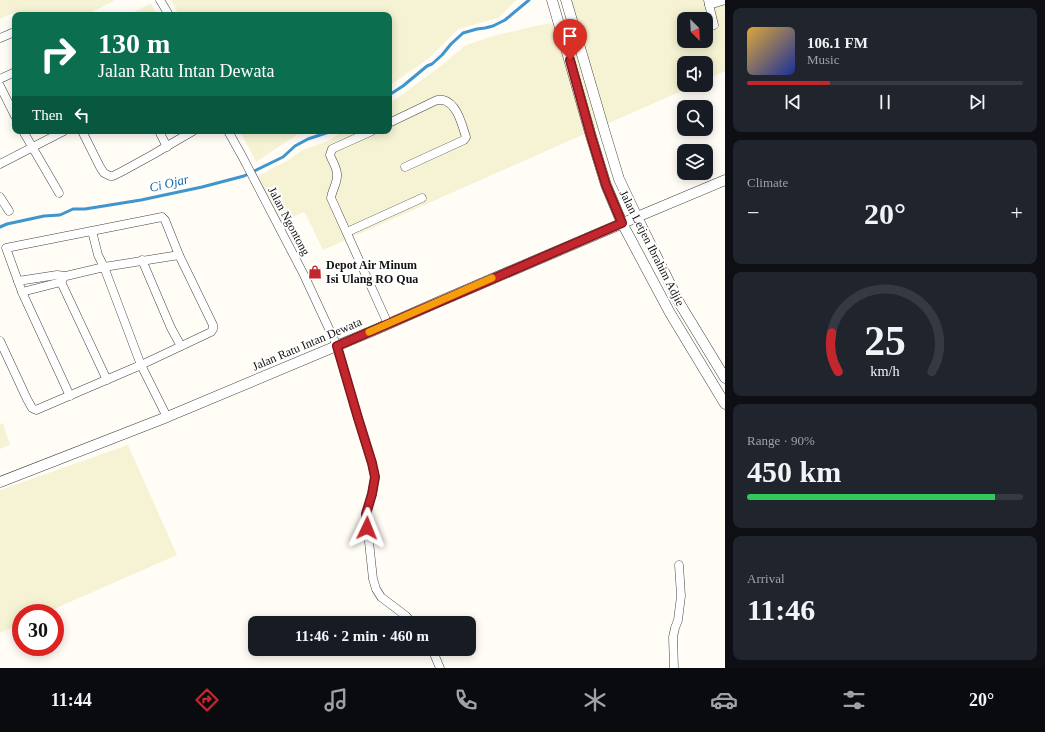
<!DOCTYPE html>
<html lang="en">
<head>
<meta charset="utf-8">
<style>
	:root { --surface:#171b24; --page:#20242c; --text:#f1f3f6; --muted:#9ea1a6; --line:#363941; --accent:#c4262e }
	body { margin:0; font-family:Georgia,serif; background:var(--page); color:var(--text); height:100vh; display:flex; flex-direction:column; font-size:15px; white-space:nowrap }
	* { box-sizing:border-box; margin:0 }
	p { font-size:13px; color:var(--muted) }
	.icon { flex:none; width:22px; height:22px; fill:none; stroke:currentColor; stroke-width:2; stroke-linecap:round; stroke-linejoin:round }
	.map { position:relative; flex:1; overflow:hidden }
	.details { display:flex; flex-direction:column; gap:8px; padding:8px; background:#0d0f14; width:320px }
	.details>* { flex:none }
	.top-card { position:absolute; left:12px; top:12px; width:380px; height:122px; border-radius:8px; box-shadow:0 2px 10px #0003; background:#0b6e4f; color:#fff; overflow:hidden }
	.needle { width:26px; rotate:156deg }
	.fabs { position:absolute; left:677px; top:12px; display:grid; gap:8px }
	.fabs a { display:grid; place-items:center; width:36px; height:36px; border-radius:8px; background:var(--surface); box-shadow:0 2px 10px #0003; font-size:20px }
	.speed { position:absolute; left:12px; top:604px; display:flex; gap:8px; font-size:20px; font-weight:700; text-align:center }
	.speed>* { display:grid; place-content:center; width:52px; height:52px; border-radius:50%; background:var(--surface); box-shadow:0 2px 10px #0003; line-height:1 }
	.speed .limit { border:6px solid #d22; background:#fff; color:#111 }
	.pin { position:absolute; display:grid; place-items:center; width:34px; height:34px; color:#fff; margin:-41px -17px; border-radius:50% 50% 50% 0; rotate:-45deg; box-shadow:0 0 4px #0007 }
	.pin .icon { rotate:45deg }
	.me { position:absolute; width:44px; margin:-22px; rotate:2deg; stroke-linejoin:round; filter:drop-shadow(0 0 3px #0008) }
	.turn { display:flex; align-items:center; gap:14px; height:84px; padding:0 20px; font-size:18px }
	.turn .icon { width:52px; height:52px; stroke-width:2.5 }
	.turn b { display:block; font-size:28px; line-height:34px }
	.then { display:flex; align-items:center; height:38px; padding:0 20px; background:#0003; gap:8px; font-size:15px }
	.big { font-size:30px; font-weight:600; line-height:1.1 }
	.details .tile { flex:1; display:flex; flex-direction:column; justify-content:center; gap:6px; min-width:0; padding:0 14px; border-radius:8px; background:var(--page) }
	.details .dial { align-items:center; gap:0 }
	.dial svg { height:104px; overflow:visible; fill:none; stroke:var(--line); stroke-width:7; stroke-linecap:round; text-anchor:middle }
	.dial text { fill:var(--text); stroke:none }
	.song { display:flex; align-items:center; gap:12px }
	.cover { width:48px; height:48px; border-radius:6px; background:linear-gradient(135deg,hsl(40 70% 55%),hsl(230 70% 35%)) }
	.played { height:4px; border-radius:2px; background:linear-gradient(90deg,var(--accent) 30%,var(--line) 30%) }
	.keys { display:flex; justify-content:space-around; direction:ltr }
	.heat { display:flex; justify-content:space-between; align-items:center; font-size:22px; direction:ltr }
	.charge { height:6px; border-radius:3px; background:linear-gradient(90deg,#34c759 90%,var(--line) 0) }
	.trip { position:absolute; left:248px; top:616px; width:228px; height:40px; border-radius:8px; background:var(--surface); box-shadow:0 2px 10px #0003; font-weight:600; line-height:40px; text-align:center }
	.tabs { display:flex; height:64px; justify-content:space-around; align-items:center; background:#090b0e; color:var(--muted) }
	.tabs .icon { width:28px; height:28px }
	.tabs .selected { color:var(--accent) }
	.tabs b { font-size:18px; color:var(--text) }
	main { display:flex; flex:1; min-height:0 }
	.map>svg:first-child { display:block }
	.farmland { fill:#f6f3d4; fill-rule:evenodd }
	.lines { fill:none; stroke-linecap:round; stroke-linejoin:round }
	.stream { stroke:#3f96cf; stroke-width:3 }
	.minor-casing { stroke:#444; stroke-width:9 }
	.tertiary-casing { stroke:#444; stroke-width:11 }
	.minor { stroke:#fff; stroke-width:8 }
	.tertiary { stroke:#fff; stroke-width:10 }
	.route-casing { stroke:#7f191e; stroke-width:10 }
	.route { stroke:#c4262e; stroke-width:7 }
	.slow { stroke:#f59e0b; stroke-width:7 }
	.labels { text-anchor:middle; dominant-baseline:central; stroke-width:4; stroke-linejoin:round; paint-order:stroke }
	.street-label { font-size:12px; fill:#111; stroke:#fff }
	.poi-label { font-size:12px; font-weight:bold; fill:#111; stroke:#fff; text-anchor:start }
	.water-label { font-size:13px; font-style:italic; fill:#1768a6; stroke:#fff }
</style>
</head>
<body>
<main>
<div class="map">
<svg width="725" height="668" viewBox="0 0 725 668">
	<rect width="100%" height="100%" fill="#fffdf5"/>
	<g class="farmland">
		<path d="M 0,0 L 113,0 L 114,1 L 85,15 L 15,16 L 12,13 L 0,19 Z"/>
		<path d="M 171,0 L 517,0 L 498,18 L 458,29 L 428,59 L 389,86 L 389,15 L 179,15 Z"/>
		<path d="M 565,0 L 725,0 L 725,71 L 706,80 L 706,63 L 684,63 L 684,85 L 695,85 L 323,250 L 308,219 L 304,212 L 281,222 L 258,176 L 287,161 L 304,149 L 326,142 L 344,131 L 389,131 L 389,104 L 442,65 L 466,45 L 493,36 L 535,26 L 570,20 ZM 684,19 L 706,19 L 706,41 L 684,41 Z"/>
		<path d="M 151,3 L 157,15 L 129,15 Z"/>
		<path d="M 240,131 L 308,131 L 298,134 L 256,162 Z"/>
		<path d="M 3,423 L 10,445 L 0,449 L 0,424 Z"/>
		<path d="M 128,445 L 177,555 L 45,613 L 21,613 L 21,624 L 0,633 L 0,490 Z"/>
	</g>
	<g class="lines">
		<g class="stream">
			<path d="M 389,95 L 403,86 L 427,66 L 432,64 L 442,55 L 451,44 L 463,33 L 477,29 L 485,28 L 493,26 L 505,20 L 529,0"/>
			<path d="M 0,227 L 7,224 L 44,216 L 60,215 L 73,209 L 85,209 L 141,200 L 202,187 L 244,176 L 283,157 L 295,146 L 308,139 L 332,131"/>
		</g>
		<g class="minor-casing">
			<g id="minor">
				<path d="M 160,0 L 169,15"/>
				<path d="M 708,0 L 714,25"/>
				<path d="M 709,5 L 725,0"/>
				<path d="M 0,38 L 12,33"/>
				<path d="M 0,79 L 15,72"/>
				<path d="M 0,86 L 15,116"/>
				<path d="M 389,123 L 437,100 C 437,100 443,100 443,100 C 457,103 462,125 466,137 L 464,140 L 405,167"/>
				<path d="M 23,131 L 59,193"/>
				<path d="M 82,131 L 100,167 L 104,173 L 110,176 L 113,176 L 121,172 L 152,155 L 193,131"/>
				<path d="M 159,131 L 167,147"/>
				<path d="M 228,131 L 242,156 L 304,275 L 337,346 L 358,418 L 372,463 L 375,477 L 372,494 L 366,514 L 373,579 L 376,589 L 381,597 L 406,616 L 412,623"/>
				<path d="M 372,131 L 332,149 L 330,155 C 332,161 338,169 337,176 C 337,184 332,190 331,198 L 388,324"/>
				<path d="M 0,164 L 64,131"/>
				<path d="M 0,197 L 9,211"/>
				<path d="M 347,232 L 422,198"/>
				<path d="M 142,260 L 171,328 L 181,346"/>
				<path d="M 18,281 L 57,275 L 66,276 L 104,267 L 141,365 L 167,417"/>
				<path d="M 61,282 L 107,380"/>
				<path d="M 22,292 L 61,282 L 63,279"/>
				<path d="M 0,341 L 27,399 L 32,408 L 36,410 L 141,365 L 211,332 L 213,329 L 213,325 L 179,255"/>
				<path d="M 70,396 L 22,292 L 6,248 L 162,217 L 165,220 L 179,255 L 104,267 L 98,255 L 92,231"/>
				<path d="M 432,649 L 440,668"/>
				<path d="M 674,668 L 673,637 L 675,628 L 678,620 L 681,596 L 679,565"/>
			</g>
		</g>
		<g class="tertiary-casing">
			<g id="tertiary">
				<path d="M 552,0 L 565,45 L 591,136 L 606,185 L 622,223 L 670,313 L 725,404"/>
				<path d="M 566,0 L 605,133 L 619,179 L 637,217 L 680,304 L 725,378"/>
				<path d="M 0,482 L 167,417 L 377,329 L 436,303 L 637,217 L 725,180"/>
			</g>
		</g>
		<use href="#minor" class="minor"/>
		<use href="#tertiary" class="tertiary"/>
	</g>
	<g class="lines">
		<g class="route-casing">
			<path id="route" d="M 367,528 L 366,514 L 372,494 L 375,477 L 372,463 L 358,418 L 337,346 L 622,223 L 606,185 L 591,136 L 570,60"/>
		</g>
		<use href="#route" class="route"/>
		<path class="slow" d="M 369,332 L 492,278"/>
	</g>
	<defs>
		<g id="shop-bare" transform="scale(1.08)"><path d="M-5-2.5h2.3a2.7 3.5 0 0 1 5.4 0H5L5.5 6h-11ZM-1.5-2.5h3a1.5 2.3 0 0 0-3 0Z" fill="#c4262e" stroke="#fff" stroke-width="2.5" paint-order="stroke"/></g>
	</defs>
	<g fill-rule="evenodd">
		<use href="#shop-bare" x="315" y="272"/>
	</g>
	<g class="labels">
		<g class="street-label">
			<text transform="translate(289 221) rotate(62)">Jalan Ngontong</text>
			<text transform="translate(652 248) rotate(63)">Jalan Letjen Ibrahim Adjie</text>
			<text transform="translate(307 344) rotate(-23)">Jalan Ratu Intan Dewata</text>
		</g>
		<g class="poi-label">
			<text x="326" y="265">Depot Air Minum<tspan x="326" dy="14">Isi Ulang RO Qua</tspan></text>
		</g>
		<g class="water-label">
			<text transform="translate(169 183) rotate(-13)">Ci Ojar</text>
		</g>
	</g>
</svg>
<div class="fabs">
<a><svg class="needle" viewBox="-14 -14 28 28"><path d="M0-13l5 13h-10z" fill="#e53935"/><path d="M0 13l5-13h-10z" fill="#9ea1a6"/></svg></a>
<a><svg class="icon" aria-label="sound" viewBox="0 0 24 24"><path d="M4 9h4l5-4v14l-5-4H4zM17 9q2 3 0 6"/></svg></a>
<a><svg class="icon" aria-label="search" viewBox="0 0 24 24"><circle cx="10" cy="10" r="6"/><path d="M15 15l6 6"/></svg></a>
<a><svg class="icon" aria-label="layers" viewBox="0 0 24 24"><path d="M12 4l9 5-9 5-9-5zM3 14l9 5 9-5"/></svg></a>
</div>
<div class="speed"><div class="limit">30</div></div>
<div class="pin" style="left:570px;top:60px;background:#d93025"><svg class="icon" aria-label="arrive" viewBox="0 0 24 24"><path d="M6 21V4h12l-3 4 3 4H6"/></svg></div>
<svg class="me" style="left:367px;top:528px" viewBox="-20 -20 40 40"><path d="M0-17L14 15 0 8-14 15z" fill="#c4262e" stroke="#fff" stroke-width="4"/></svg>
<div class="trip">11:46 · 2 min · 460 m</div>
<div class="top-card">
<div class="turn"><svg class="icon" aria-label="right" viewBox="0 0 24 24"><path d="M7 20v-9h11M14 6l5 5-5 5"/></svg><div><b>130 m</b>Jalan Ratu Intan Dewata</div></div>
<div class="then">Then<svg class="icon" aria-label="left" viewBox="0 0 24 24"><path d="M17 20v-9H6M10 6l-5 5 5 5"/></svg></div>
</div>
</div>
<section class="details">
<div class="tile">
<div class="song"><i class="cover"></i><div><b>106.1 FM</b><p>Music</p></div></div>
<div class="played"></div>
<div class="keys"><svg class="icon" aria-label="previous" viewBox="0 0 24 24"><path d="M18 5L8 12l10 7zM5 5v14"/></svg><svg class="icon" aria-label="pause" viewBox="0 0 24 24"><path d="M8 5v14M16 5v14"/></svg><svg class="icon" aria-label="next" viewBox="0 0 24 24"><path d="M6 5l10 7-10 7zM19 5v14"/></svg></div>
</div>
<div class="tile"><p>Climate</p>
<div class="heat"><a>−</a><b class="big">20°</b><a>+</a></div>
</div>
<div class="tile dial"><svg viewBox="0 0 100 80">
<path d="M14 69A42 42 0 1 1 86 69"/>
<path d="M14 69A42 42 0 0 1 9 39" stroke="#c4262e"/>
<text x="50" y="56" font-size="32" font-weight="700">25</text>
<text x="50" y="72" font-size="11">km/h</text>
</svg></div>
<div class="tile"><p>Range · 90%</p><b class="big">450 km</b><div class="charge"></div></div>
<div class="tile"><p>Arrival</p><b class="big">11:46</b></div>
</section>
</main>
<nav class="tabs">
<b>11:44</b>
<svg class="icon selected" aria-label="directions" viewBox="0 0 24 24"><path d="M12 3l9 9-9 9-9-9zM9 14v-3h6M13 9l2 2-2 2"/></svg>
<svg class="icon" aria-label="music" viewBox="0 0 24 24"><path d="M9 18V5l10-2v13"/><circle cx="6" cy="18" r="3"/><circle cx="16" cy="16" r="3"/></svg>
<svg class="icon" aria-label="phone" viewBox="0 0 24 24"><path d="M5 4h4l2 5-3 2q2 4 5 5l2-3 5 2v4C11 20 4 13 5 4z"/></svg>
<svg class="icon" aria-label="climate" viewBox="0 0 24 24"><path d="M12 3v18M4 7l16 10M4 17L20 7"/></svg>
<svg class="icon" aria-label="car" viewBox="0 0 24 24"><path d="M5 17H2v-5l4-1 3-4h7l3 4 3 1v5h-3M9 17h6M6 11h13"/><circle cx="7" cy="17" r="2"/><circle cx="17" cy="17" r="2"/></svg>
<svg class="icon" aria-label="filters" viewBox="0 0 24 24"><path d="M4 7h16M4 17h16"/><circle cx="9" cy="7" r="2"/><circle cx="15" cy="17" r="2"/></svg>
<b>20°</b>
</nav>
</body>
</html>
